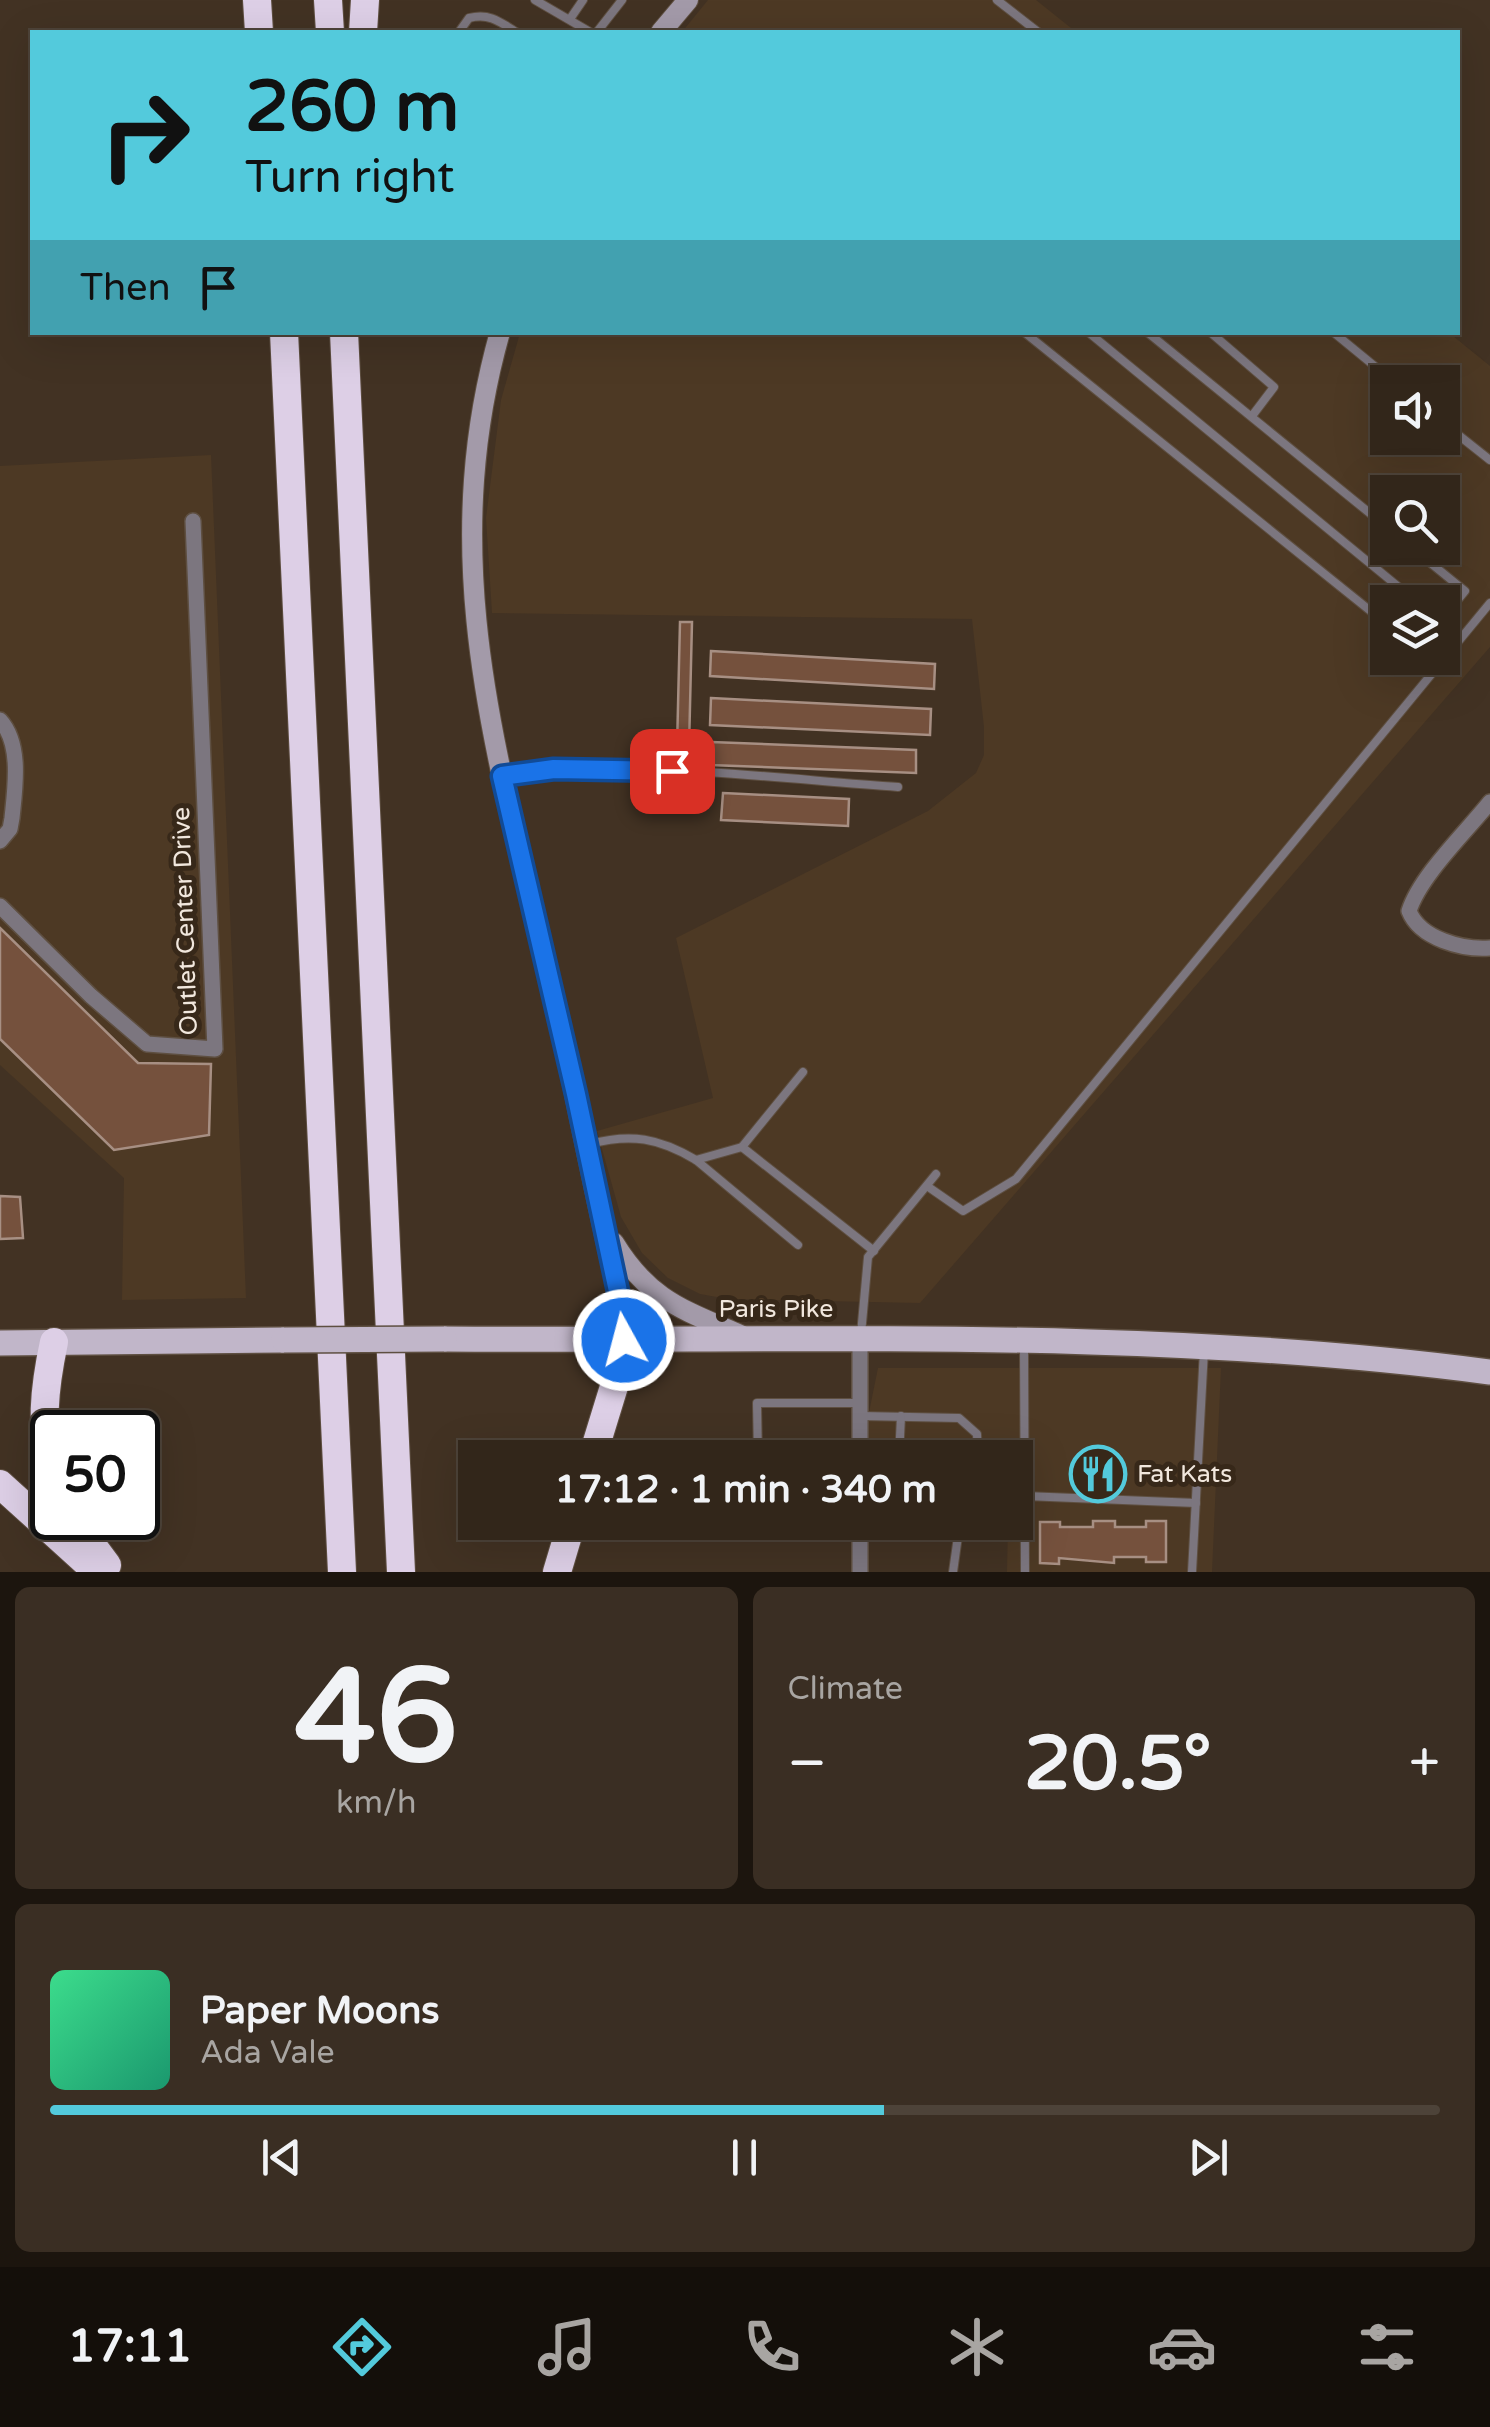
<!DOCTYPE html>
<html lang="en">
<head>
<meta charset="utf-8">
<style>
	:root { --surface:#32261a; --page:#3a2e23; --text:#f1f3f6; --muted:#a8a5a2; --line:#4d4339; --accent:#53cadc }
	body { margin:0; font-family:"Varela Round",sans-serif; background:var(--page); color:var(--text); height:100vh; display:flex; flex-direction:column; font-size:38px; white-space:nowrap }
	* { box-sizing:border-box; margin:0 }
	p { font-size:32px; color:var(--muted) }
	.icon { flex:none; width:55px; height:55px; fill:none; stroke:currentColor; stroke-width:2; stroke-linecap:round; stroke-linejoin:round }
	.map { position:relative; height:1572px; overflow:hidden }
	.drawer { display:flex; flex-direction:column; gap:15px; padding:15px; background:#1c150e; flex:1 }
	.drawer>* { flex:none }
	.guide { position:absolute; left:30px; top:30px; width:1430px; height:305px; border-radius:0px; box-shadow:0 10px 40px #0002,0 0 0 2px var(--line); background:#53cadc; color:#111; overflow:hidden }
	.buttons { position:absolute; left:1370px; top:365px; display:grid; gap:20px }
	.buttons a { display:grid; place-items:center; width:90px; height:90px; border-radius:0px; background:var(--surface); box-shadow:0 10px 40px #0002,0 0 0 2px var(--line); font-size:50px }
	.speed { position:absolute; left:30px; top:1410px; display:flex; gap:20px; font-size:50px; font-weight:700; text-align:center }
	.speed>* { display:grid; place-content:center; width:130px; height:130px; border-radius:50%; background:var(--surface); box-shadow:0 10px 40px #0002,0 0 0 2px var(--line); line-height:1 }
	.speed .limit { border:5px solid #111; border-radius:15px; background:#fff; color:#111 }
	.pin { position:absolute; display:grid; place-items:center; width:85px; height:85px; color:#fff; margin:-42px; border-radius:20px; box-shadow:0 5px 15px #0006 }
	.me { position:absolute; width:110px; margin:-55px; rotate:353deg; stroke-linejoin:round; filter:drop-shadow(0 0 8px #0008) }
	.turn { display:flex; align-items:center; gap:35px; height:210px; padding:0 50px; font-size:45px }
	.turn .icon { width:130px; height:130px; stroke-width:2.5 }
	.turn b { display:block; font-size:70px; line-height:85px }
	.then { display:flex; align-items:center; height:95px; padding:0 50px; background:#0003; gap:20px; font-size:38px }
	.big { font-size:75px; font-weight:700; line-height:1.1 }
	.drawer .card { flex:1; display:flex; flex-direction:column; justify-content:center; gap:15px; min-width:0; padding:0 35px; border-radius:15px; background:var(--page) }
	.drawer .dial { align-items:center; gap:0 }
	.dial b { font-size:130px; line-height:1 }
	.song { display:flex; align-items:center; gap:30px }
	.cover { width:120px; height:120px; border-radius:15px; background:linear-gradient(135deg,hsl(150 70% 55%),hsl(160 70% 35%)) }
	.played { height:10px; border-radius:5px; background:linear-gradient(90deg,var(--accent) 60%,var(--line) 60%) }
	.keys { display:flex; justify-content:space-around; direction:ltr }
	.heat { display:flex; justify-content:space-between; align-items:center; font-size:55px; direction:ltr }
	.drawer .tiles { flex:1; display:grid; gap:15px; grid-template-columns:1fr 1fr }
	.card:last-child { grid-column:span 2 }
	.trip { position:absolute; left:458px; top:1440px; width:575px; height:100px; border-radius:0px; background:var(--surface); box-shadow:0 10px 40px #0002,0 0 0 2px var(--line); font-weight:700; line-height:100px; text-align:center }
	.menu { display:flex; height:160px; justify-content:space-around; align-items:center; background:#140f0a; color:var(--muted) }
	.menu .icon { width:70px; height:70px }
	.menu .active { color:var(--accent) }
	.menu b { font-size:45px; color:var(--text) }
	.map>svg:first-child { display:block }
	.built { fill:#4d3924; fill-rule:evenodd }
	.building { fill:#75513d; stroke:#a78f83; stroke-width:2.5 }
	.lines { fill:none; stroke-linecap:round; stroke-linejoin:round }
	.lane-casing { stroke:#5e4f41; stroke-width:10 }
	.street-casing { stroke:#5e4f41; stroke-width:18 }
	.secondary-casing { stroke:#5e4f41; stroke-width:22 }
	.primary-casing { stroke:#5e4f41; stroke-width:28 }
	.highway-casing { stroke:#5e4f41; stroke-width:30 }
	.lane { stroke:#7c767f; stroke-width:8 }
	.street { stroke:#7c767f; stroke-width:15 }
	.secondary { stroke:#a39aa9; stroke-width:20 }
	.primary { stroke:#c1b6c9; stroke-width:25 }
	.highway { stroke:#ddcfe6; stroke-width:28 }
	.primary-bridge-casing { stroke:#5e4f41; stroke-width:28; stroke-linecap:butt }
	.primary-bridge { stroke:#c1b6c9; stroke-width:25 }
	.route-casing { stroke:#114b97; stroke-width:25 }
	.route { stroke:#1a73e8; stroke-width:18 }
	.labels { text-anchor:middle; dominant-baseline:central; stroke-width:10; stroke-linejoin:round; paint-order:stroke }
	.street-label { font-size:25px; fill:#f1e7dd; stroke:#372819 }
	.poi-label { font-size:25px; fill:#f1e7dd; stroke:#372819; text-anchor:start }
</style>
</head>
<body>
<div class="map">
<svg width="1490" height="1572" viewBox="0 0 1490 1572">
	<rect width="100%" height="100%" fill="#423223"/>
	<g class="built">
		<path d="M 708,0 L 1036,0 L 1076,32 L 682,32 Z"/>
		<path d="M 1448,332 L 1490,366 L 1490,647 L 920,1303 L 728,1299 L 700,1294 L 668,1278 L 642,1253 L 621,1217 L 597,1131 L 713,1098 L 676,938 L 928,811 L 976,773 L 984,755 L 984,727 L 972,619 L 492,613 L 486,518 L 501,400 L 520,333 ZM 1388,382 L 1442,382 L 1442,438 L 1388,438 ZM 1388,492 L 1442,492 L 1442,548 L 1388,548 ZM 1388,602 L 1442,602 L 1442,658 L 1388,658 Z"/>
		<path d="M 211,455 L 246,1298 L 122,1300 L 124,1178 L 0,1065 L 0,466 Z"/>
		<path d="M 878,1368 L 1221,1368 L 1212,1572 L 1007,1572 L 1008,1523 L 1015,1522 L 1015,1458 L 866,1458 L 866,1427 Z"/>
	</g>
	<g class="building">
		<path d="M 680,622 L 692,622 L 689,748 L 677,748 Z"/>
		<path d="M 711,651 L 935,664 L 934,689 L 710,676 Z"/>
		<path d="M 711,698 L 931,709 L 930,735 L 710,725 Z"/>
		<path d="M 711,742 L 916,750 L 916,773 L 710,765 Z"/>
		<path d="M 723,793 L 849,799 L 848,826 L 721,820 Z"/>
		<path d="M 0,928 L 138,1063 L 211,1064 L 209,1135 L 114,1150 L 0,1039 Z"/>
		<path d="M 0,1196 L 20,1197 L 23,1238 L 0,1239 Z"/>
		<path d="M 1098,1456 L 1115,1456 L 1115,1460 L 1121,1460 L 1121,1487 L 1075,1487 L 1075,1461 L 1098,1461 Z"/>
		<path d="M 1093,1521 L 1115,1521 L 1115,1527 L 1146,1527 L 1146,1521 L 1166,1521 L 1166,1562 L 1146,1562 L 1146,1557 L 1114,1557 L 1114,1563 L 1059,1558 L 1059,1564 L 1040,1563 L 1040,1522 L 1060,1522 L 1060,1527 L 1093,1527 Z"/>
	</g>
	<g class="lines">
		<g class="lane-casing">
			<g id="lane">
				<path d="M 535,0 L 590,32"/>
				<path d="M 997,0 L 1038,32"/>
				<path d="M 570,19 L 583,0"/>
				<path d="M 459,32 L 469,18 C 489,13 499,21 516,32"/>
				<path d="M 597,32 L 622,0"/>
				<path d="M 1024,332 L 1388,625"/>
				<path d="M 1088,332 L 1417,602"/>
				<path d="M 1147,332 L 1388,528"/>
				<path d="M 1210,332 L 1274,387 L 1252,416"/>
				<path d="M 1333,332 L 1394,382"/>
				<path d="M 1442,422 L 1490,460"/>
				<path d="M 1412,548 L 1465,591 L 1442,619"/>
				<path d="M 503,776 C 633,759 768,778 898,787"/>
				<path d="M 803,1072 L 742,1147 L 874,1251"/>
				<path d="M 590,1144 C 631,1133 659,1138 696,1160 L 798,1245"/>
				<path d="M 696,1160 L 742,1147"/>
				<path d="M 927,1186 L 963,1211 L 1016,1179 L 1490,603"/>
				<path d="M 861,1334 L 868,1257 L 936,1174"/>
				<path d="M 1024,1347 L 1025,1572"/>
				<path d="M 860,1416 L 959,1418 L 977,1434 L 978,1458"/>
				<path d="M 758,1458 L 757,1403 L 860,1403"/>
				<path d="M 899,1458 L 901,1416"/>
				<path d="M 1025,1496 L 1196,1503"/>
				<path d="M 953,1572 L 960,1522"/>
				<path d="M 1192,1572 L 1204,1350"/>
			</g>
		</g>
		<g class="street-casing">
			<g id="street">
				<path d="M 0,720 C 22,744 15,788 12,818 L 10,829 L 0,841"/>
				<path d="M 1490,802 C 1466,832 1420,876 1409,911 C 1420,939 1463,950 1490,948"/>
				<path d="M 0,906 L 91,996 L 147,1044 L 215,1049 L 193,521"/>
				<path d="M 860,1458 L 860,1339"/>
				<path d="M 860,1572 L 860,1522"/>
			</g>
		</g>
		<g class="secondary-casing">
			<g id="secondary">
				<path d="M 661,32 L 688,0"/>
				<path d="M 500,332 C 435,562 497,753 549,976 C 574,1082 593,1190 619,1296 L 624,1341"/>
				<path d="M 614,1243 C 650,1302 685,1310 745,1337"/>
			</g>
		</g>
		<g class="primary-casing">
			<g id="primary">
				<path d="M 444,1339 C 794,1342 1142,1326 1490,1372"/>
				<path d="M 0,1343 L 284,1340"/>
			</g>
		</g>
		<g class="highway-casing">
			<g id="highway">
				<path d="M 257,0 L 259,32"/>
				<path d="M 328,0 L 330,32"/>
				<path d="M 363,32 L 365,0"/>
				<path d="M 284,332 L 342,1572"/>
				<path d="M 344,332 L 401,1572"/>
				<path d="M 592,1458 L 616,1380 L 624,1341"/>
				<path d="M 52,1475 C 40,1429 44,1389 54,1342"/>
				<path d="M 0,1484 L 97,1572"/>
				<path d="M 72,1518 L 107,1565"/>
				<path d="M 557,1572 L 572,1522"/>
			</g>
		</g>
		<use href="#lane" class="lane"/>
		<use href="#street" class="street"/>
		<use href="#secondary" class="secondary"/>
		<use href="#primary" class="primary"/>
		<use href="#highway" class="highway"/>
		<g class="primary-bridge-casing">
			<path id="primary-bridge" d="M 284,1340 L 444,1339"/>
		</g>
		<use href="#primary-bridge" class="primary-bridge"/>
	</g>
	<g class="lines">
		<g class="route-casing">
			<path id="route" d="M 624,1340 L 619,1296 L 576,1094 L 502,776 L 554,769 L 672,771"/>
		</g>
		<use href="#route" class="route"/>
	</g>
	<defs>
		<g id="restaurant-ring" transform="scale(2.875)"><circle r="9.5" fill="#372819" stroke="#53cadc" stroke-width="1.5"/><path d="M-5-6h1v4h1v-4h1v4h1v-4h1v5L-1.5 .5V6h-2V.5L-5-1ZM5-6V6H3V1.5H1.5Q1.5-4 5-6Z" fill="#53cadc"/></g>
	</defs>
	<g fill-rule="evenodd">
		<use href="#restaurant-ring" x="1098" y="1474"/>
	</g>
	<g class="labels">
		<g class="street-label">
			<text transform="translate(185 921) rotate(-92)">Outlet Center Drive</text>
			<text x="776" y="1309">Paris Pike</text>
		</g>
		<g class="poi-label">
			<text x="1137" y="1474">Fat Kats</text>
		</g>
	</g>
</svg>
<div class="buttons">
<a><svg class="icon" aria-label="sound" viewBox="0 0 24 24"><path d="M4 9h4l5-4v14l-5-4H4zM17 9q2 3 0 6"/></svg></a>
<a><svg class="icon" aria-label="search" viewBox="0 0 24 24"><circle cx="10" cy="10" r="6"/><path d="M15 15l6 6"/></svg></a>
<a><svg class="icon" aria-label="layers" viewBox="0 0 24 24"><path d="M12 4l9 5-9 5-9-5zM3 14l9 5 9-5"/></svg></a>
</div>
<div class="speed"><div class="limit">50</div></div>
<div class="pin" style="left:672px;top:771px;background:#d93025"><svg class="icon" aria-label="arrive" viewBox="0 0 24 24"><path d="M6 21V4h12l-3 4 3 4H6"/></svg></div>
<svg class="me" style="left:624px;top:1340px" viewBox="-20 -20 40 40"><circle r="17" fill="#1a73e8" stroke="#fff" stroke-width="3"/><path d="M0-11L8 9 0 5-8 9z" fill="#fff"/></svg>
<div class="trip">17:12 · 1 min · 340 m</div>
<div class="guide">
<div class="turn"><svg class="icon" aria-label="right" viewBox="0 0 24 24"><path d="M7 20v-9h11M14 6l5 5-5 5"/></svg><div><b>260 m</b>Turn right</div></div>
<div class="then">Then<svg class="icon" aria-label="arrive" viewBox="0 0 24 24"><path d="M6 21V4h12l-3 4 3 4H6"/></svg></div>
</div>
</div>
<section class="drawer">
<div class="tiles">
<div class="card dial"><b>46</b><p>km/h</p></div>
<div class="card"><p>Climate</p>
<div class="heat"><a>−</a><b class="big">20.5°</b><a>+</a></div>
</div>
<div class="card">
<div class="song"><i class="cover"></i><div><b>Paper Moons</b><p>Ada Vale</p></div></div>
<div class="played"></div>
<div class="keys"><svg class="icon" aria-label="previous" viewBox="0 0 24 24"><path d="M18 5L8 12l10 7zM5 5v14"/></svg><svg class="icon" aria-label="pause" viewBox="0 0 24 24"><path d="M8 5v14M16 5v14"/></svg><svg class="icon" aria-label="next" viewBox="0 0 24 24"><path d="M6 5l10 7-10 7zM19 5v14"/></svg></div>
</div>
</div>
</section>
<nav class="menu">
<b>17:11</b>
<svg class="icon active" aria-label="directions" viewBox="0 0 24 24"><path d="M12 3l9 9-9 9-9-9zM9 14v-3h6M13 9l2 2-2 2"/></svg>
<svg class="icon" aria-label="music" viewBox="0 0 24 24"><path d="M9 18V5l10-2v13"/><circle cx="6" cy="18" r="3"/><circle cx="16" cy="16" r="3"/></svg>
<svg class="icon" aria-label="phone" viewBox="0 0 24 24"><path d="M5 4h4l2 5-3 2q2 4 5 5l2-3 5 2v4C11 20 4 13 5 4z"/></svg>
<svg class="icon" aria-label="climate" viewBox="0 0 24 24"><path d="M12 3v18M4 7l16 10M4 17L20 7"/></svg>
<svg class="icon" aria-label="car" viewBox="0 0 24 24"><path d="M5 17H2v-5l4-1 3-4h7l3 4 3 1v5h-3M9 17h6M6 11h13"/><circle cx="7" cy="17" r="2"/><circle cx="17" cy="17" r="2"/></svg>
<svg class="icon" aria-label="filters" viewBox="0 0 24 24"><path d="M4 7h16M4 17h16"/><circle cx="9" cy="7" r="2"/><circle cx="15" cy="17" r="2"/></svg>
</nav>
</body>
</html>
